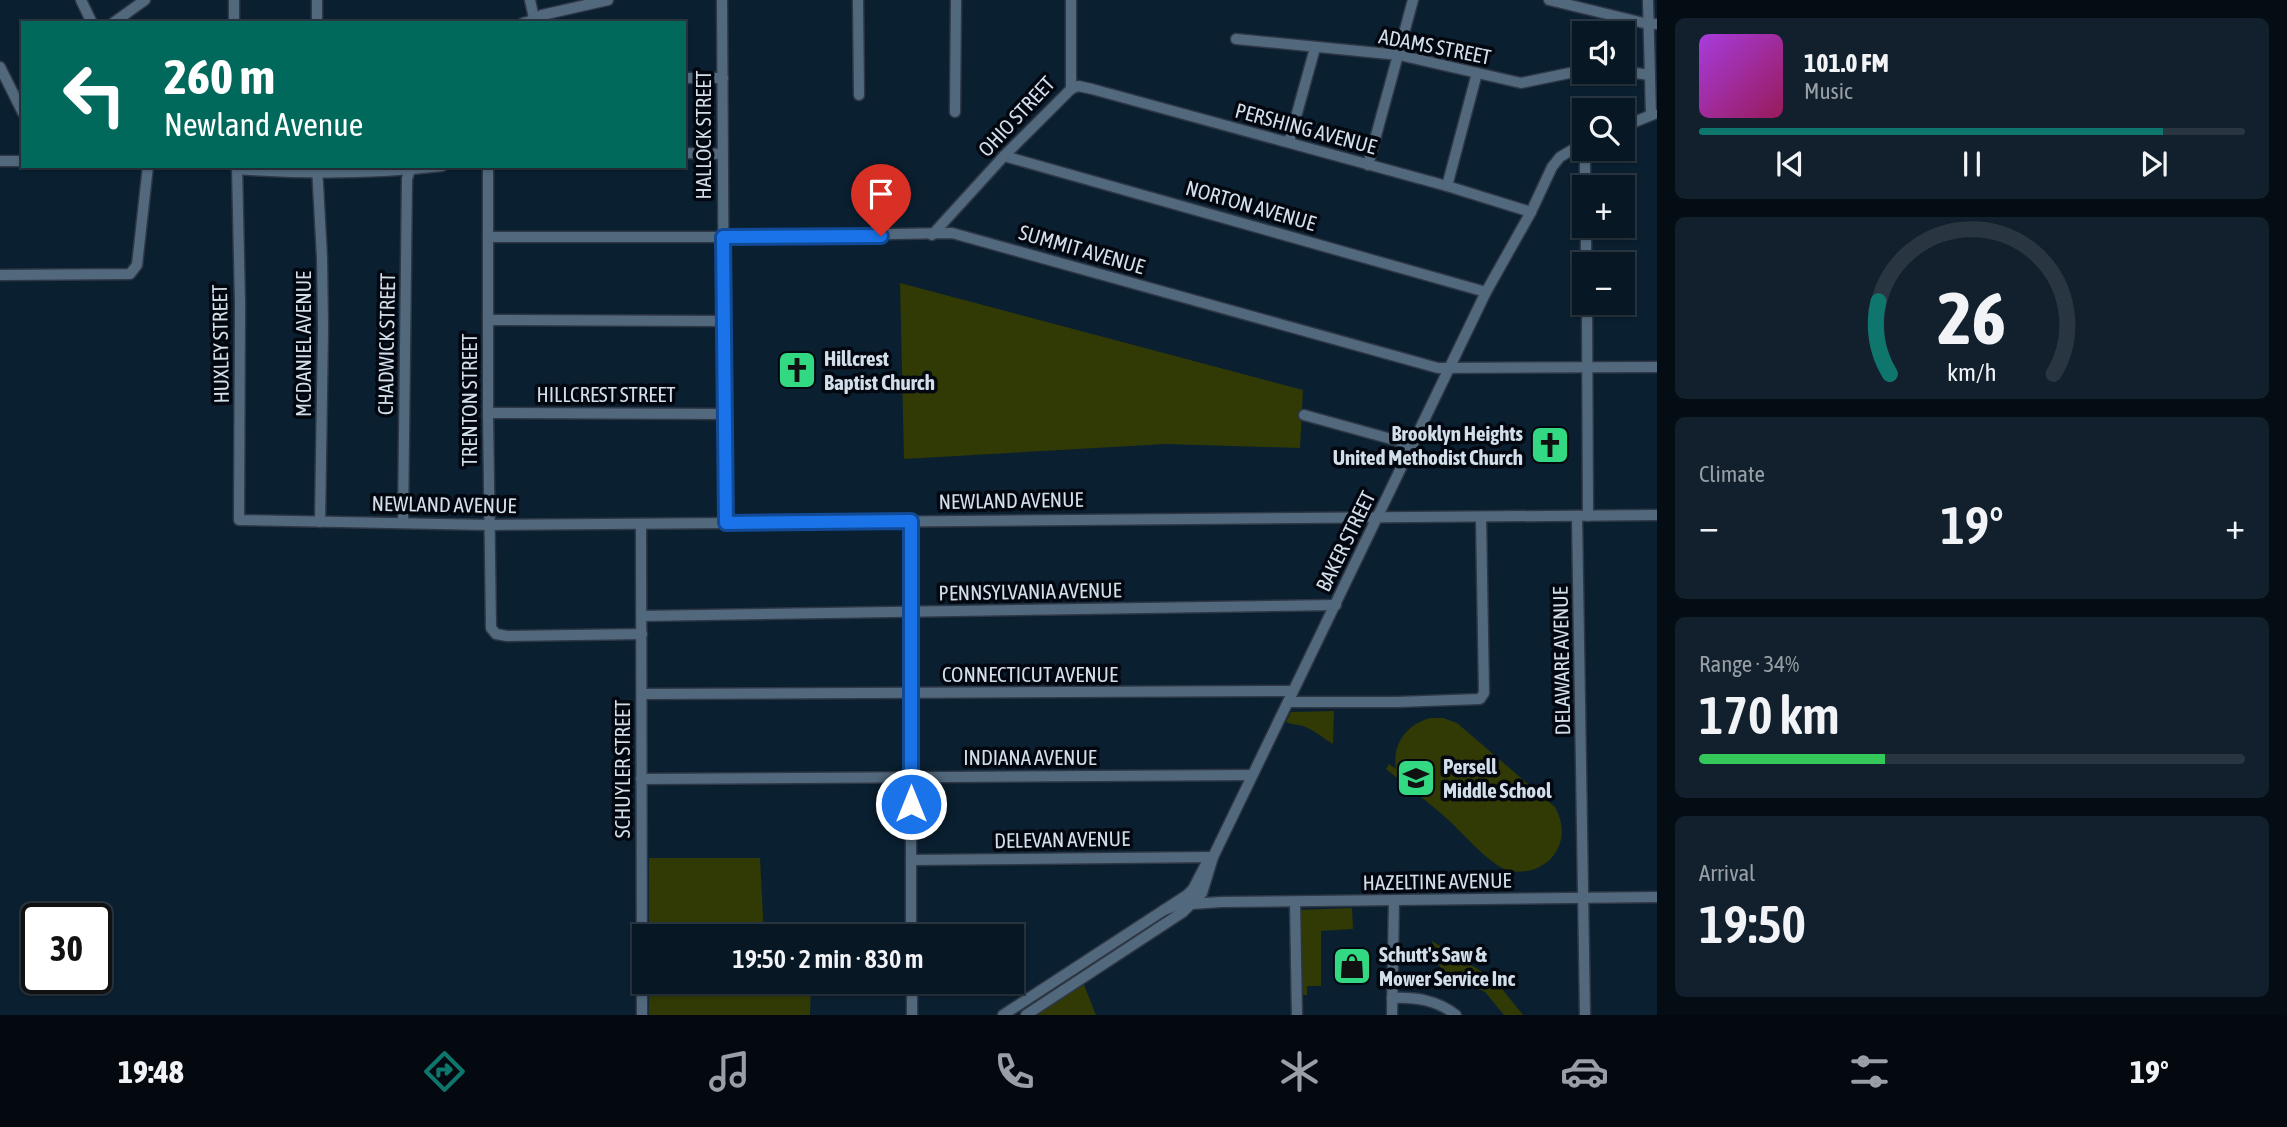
<!DOCTYPE html>
<html lang="en">
<head>
<meta charset="utf-8">
<style>
	:root { --surface:#081724; --page:#11202c; --text:#f1f3f6; --muted:#989fa6; --line:#293641; --accent:#0f766e }
	body { margin:0; font-family:"Asap Condensed",sans-serif; background:var(--page); color:var(--text); height:100vh; display:flex; flex-direction:column; font-size:26px; white-space:nowrap }
	* { box-sizing:border-box; margin:0 }
	p { font-size:23px; color:var(--muted) }
	.icon { flex:none; width:38px; height:38px; fill:none; stroke:currentColor; stroke-width:2; stroke-linecap:round; stroke-linejoin:round }
	.map { position:relative; flex:1; overflow:hidden }
	.sheet { display:flex; flex-direction:column; gap:18px; padding:18px; background:#040d14; width:630px }
	.sheet>* { flex:none }
	.hud { position:absolute; left:21px; top:21px; width:665px; height:147px; border-radius:0px; box-shadow:0 2px 5px #0004,0 0 0 2px var(--line); background:#00695c; color:#fff; overflow:hidden }
	.controls { position:absolute; left:1572px; top:21px; display:grid; gap:14px }
	.controls a { display:grid; place-items:center; width:63px; height:63px; border-radius:0px; background:var(--surface); box-shadow:0 2px 5px #0004,0 0 0 2px var(--line); font-size:35px }
	.speed { position:absolute; left:21px; top:903px; display:flex; gap:14px; font-size:35px; font-weight:700; text-align:center }
	.speed>* { display:grid; place-content:center; width:91px; height:91px; border-radius:50%; background:var(--surface); box-shadow:0 2px 5px #0004,0 0 0 2px var(--line); line-height:1 }
	.speed .limit { border:4px solid #111; border-radius:10px; background:#fff; color:#111 }
	.pin { position:absolute; display:grid; place-items:center; width:60px; height:60px; color:#fff; margin:-72px -30px; border-radius:50% 50% 50% 0; rotate:-45deg; box-shadow:0 0 7px #0007 }
	.pin .icon { rotate:45deg }
	.me { position:absolute; width:77px; margin:-38px; rotate:0deg; stroke-linejoin:round; filter:drop-shadow(0 0 5px #0008) }
	.turn { display:flex; align-items:center; gap:24px; height:147px; padding:0 28px; font-size:32px }
	.turn .icon { width:91px; height:91px; stroke-width:2.5 }
	.turn b { display:block; font-size:49px; line-height:60px }
	.big { font-size:52px; font-weight:600; line-height:1.1 }
	.sheet .tile { flex:1; display:flex; flex-direction:column; justify-content:center; gap:10px; min-width:0; padding:0 24px; border-radius:10px; background:var(--page) }
	.sheet .dial { align-items:center; gap:0 }
	.dial svg { height:182px; overflow:visible; fill:none; stroke:var(--line); stroke-width:7; stroke-linecap:round; text-anchor:middle }
	.dial text { fill:var(--text); stroke:none }
	.song { display:flex; align-items:center; gap:21px }
	.cover { width:84px; height:84px; border-radius:10px; background:linear-gradient(135deg,hsl(280 70% 55%),hsl(330 70% 35%)) }
	.played { height:7px; border-radius:4px; background:linear-gradient(90deg,var(--accent) 85%,var(--line) 85%) }
	.keys { display:flex; justify-content:space-around; direction:ltr }
	.heat { display:flex; justify-content:space-between; align-items:center; font-size:38px; direction:ltr }
	.charge { height:10px; border-radius:5px; background:linear-gradient(90deg,#34c759 34%,var(--line) 0) }
	.trip { position:absolute; left:632px; top:924px; width:392px; height:70px; border-radius:0px; background:var(--surface); box-shadow:0 2px 5px #0004,0 0 0 2px var(--line); font-weight:600; line-height:70px; text-align:center }
	.menu { display:flex; height:112px; justify-content:space-around; align-items:center; background:#03090e; color:var(--muted) }
	.menu .icon { width:49px; height:49px }
	.menu .selected { color:var(--accent) }
	.menu b { font-size:32px; color:var(--text) }
	main { display:flex; flex:1; min-height:0 }
	.map>svg:first-child { display:block }
	.green { fill:#313905 }
	.lines { fill:none; stroke-linecap:round; stroke-linejoin:round }
	.minor-casing { stroke:#2e3745; stroke-width:13 }
	.minor { stroke:#52697d; stroke-width:10 }
	.route-casing { stroke:#114b97; stroke-width:18 }
	.route { stroke:#1a73e8; stroke-width:12 }
	.labels { text-anchor:middle; dominant-baseline:central; stroke-width:7; stroke-linejoin:round; paint-order:stroke }
	.street-label { font-size:21px; fill:#d2dfea; stroke:#030810 }
	.poi-label { font-size:21px; font-weight:bold; fill:#d2dfea; stroke:#030810; text-anchor:start }
</style>
</head>
<body>
<main>
<div class="map">
<svg width="1657" height="1015" viewBox="0 0 1657 1015">
	<rect width="100%" height="100%" fill="#0a1f30"/>
	<g class="green">
		<path d="M 900,283 L 1303,390 L 1300,448 L 1166,444 L 904,459 Z"/>
		<path d="M 1334,711 L 1333,744 C 1323,738 1314,730 1303,726 C 1297,724 1292,725 1286,722 L 1291,712 Z"/>
		<path d="M 1430,718 L 1443,718 L 1457,723 L 1555,807 C 1561,818 1564,831 1560,843 C 1552,869 1519,880 1497,865 C 1478,852 1462,832 1445,817 C 1426,800 1405,785 1386,769 L 1389,764 L 1396,769 C 1392,744 1406,725 1430,718 Z"/>
		<path d="M 649,858 L 760,858 L 764,936 L 649,936 Z"/>
		<path d="M 1352,908 L 1353,929 L 1321,931 L 1321,986 L 1307,986 L 1307,995 L 1299,995 L 1298,910 Z"/>
		<path d="M 1432,941 L 1494,979 L 1523,1015 L 1504,1015 L 1485,992 L 1451,977 L 1437,964 Z"/>
		<path d="M 1082,980 L 1096,1015 L 1029,1015 Z"/>
		<path d="M 649,982 L 811,982 L 810,1015 L 649,1015 Z"/>
	</g>
	<g class="lines">
		<g class="minor-casing">
			<g id="minor">
				<path d="M 81,0 L 92,23"/>
				<path d="M 530,0 L 535,23"/>
				<path d="M 722,0 L 725,523"/>
				<path d="M 858,0 L 859,95"/>
				<path d="M 1549,0 L 1648,24 L 1657,24"/>
				<path d="M 1648,0 L 1651,115"/>
				<path d="M 113,23 L 145,0"/>
				<path d="M 234,23 L 234,0"/>
				<path d="M 317,23 L 317,0"/>
				<path d="M 523,23 L 534,20 L 542,15 L 608,0"/>
				<path d="M 1236,39 L 1399,55 L 1521,83 L 1584,70"/>
				<path d="M 0,67 L 23,113"/>
				<path d="M 1622,71 L 1649,75"/>
				<path d="M 684,78 L 723,78"/>
				<path d="M 1071,89 L 1078,86 L 1092,89 L 1447,186 L 1531,212"/>
				<path d="M 955,112 L 956,0"/>
				<path d="M 1622,127 L 1654,114"/>
				<path d="M 1289,142 L 1315,48"/>
				<path d="M 1585,149 L 1585,187"/>
				<path d="M 684,153 L 722,154"/>
				<path d="M 1004,156 L 1486,292"/>
				<path d="M 0,161 L 23,161"/>
				<path d="M 1368,165 L 1413,0"/>
				<path d="M 237,166 L 240,304 L 239,520 L 489,525 L 1657,515"/>
				<path d="M 317,166 L 322,258 L 323,328 L 320,522"/>
				<path d="M 488,166 L 488,413 L 491,628 L 496,634 L 507,636 L 642,634"/>
				<path d="M 237,169 C 305,174 374,174 442,166"/>
				<path d="M 1447,186 L 1477,73"/>
				<path d="M 1586,226 L 1586,264"/>
				<path d="M 932,235 L 1004,156 L 1071,89 L 1071,0"/>
				<path d="M 488,237 L 723,237 L 952,233 L 1438,368 L 1657,367"/>
				<path d="M 0,275 L 130,274 L 137,265 L 148,166"/>
				<path d="M 1587,303 L 1588,516"/>
				<path d="M 488,320 L 723,321"/>
				<path d="M 488,413 L 724,414"/>
				<path d="M 1304,415 L 1413,445"/>
				<path d="M 1577,516 L 1585,1015"/>
				<path d="M 911,521 L 911,936"/>
				<path d="M 403,523 L 407,179 L 411,166"/>
				<path d="M 641,524 L 642,1015"/>
				<path d="M 642,616 L 1336,605"/>
				<path d="M 642,694 L 1293,691"/>
				<path d="M 1288,702 L 1397,702 L 1480,699 L 1484,693 L 1481,517"/>
				<path d="M 641,779 L 1252,775"/>
				<path d="M 911,860 L 1213,857"/>
				<path d="M 1295,902 L 1297,1015"/>
				<path d="M 1164,910 L 1177,905 L 1221,902 L 1657,897"/>
				<path d="M 912,982 L 912,1015"/>
				<path d="M 1392,998 C 1416,997 1437,1000 1456,1015"/>
				<path d="M 1003,1015 L 1187,895 L 1193,889 L 1207,862"/>
				<path d="M 1026,1015 L 1183,912 L 1202,893 L 1213,857 L 1486,292 L 1531,212 L 1552,167 L 1560,157 L 1584,143"/>
				<path d="M 1392,1015 L 1394,900"/>
			</g>
		</g>
		<use href="#minor" class="minor"/>
	</g>
	<g class="lines">
		<g class="route-casing">
			<path id="route" d="M 881,236 L 723,237 L 726,523 L 911,521 L 911,804"/>
		</g>
		<use href="#route" class="route"/>
	</g>
	<defs>
		<g id="church-square" transform="scale(2.0125)"><rect x="-9" y="-9" width="18" height="18" rx="4" fill="#32d882" stroke="#030810"/><path d="M-1.2-6h2.4v3.5h3.3v2.4h-3.3V6h-2.4V-.1h-3.3v-2.4h3.3Z" fill="#111"/></g>
		<g id="school-square" transform="scale(2.0125)"><rect x="-9" y="-9" width="18" height="18" rx="4" fill="#32d882" stroke="#030810"/><path d="M0-5L7-2L0 1L-7-2ZM-4 1L0 2.5L4 1V4Q0 6-4 4Z" fill="#111"/></g>
		<g id="shop-square" transform="scale(2.0125)"><rect x="-9" y="-9" width="18" height="18" rx="4" fill="#32d882" stroke="#030810"/><path d="M-5-2.5h2.3a2.7 3.5 0 0 1 5.4 0H5L5.5 6h-11ZM-1.5-2.5h3a1.5 2.3 0 0 0-3 0Z" fill="#111"/></g>
	</defs>
	<g fill-rule="evenodd">
		<use href="#church-square" x="797" y="370"/>
		<use href="#church-square" x="1550" y="445"/>
		<use href="#school-square" x="1416" y="778"/>
		<use href="#shop-square" x="1352" y="966"/>
	</g>
	<g class="labels">
		<g class="street-label">
			<text transform="translate(1435 46) rotate(11)">ADAMS STREET</text>
			<text transform="translate(1016 116) rotate(-47)">OHIO STREET</text>
			<text transform="translate(1306 128) rotate(15)">PERSHING AVENUE</text>
			<text transform="translate(703 135) rotate(-90)">HALLOCK STREET</text>
			<text transform="translate(1251 205) rotate(16)">NORTON AVENUE</text>
			<text transform="translate(1082 249) rotate(16)">SUMMIT AVENUE</text>
			<text transform="translate(220 344) rotate(-91)">HUXLEY STREET</text>
			<text transform="translate(303 344) rotate(-90)">MCDANIEL AVENUE</text>
			<text transform="translate(386 344) rotate(-89)">CHADWICK STREET</text>
			<text x="606" y="394">HILLCREST STREET</text>
			<text transform="translate(469 400) rotate(-90)">TRENTON STREET</text>
			<text transform="translate(1011 500) rotate(-1)">NEWLAND AVENUE</text>
			<text transform="translate(444 504) rotate(1)">NEWLAND AVENUE</text>
			<text transform="translate(1345 541) rotate(-64)">BAKER STREET</text>
			<text transform="translate(1030 591) rotate(-1)">PENNSYLVANIA AVENUE</text>
			<text transform="translate(1561 661) rotate(-91)">DELAWARE AVENUE</text>
			<text x="1030" y="674">CONNECTICUT AVENUE</text>
			<text x="1030" y="757">INDIANA AVENUE</text>
			<text transform="translate(622 769) rotate(-90)">SCHUYLER STREET</text>
			<text transform="translate(1062 839) rotate(-1)">DELEVAN AVENUE</text>
			<text transform="translate(1437 881) rotate(-1)">HAZELTINE AVENUE</text>
		</g>
		<g class="poi-label">
			<text x="824" y="358">Hillcrest<tspan x="824" dy="24">Baptist Church</tspan></text>
			<text x="1523" y="433" text-anchor="end">Brooklyn Heights<tspan x="1523" dy="24">United Methodist Church</tspan></text>
			<text x="1443" y="766">Persell<tspan x="1443" dy="24">Middle School</tspan></text>
			<text x="1379" y="954">Schutt's Saw &amp;<tspan x="1379" dy="24">Mower Service Inc</tspan></text>
		</g>
	</g>
</svg>
<div class="controls">
<a><svg class="icon" aria-label="sound" viewBox="0 0 24 24"><path d="M4 9h4l5-4v14l-5-4H4zM17 9q2 3 0 6"/></svg></a>
<a><svg class="icon" aria-label="search" viewBox="0 0 24 24"><circle cx="10" cy="10" r="6"/><path d="M15 15l6 6"/></svg></a>
<a>+</a>
<a>−</a>
</div>
<div class="speed"><div class="limit">30</div></div>
<div class="pin" style="left:881px;top:236px;background:#d93025"><svg class="icon" aria-label="arrive" viewBox="0 0 24 24"><path d="M6 21V4h12l-3 4 3 4H6"/></svg></div>
<svg class="me" style="left:911px;top:804px" viewBox="-20 -20 40 40"><circle r="17" fill="#1a73e8" stroke="#fff" stroke-width="3"/><path d="M0-11L8 9 0 5-8 9z" fill="#fff"/></svg>
<div class="trip">19:50 · 2 min · 830 m</div>
<div class="hud">
<div class="turn"><svg class="icon" aria-label="left" viewBox="0 0 24 24"><path d="M17 20v-9H6M10 6l-5 5 5 5"/></svg><div><b>260 m</b>Newland Avenue</div></div>
</div>
</div>
<section class="sheet">
<div class="tile">
<div class="song"><i class="cover"></i><div><b>101.0 FM</b><p>Music</p></div></div>
<div class="played"></div>
<div class="keys"><svg class="icon" aria-label="previous" viewBox="0 0 24 24"><path d="M18 5L8 12l10 7zM5 5v14"/></svg><svg class="icon" aria-label="pause" viewBox="0 0 24 24"><path d="M8 5v14M16 5v14"/></svg><svg class="icon" aria-label="next" viewBox="0 0 24 24"><path d="M6 5l10 7-10 7zM19 5v14"/></svg></div>
</div>
<div class="tile dial"><svg viewBox="0 0 100 80">
<path d="M14 69A42 42 0 1 1 86 69"/>
<path d="M14 69A42 42 0 0 1 9 37" stroke="#0f766e"/>
<text x="50" y="56" font-size="32" font-weight="700">26</text>
<text x="50" y="72" font-size="11">km/h</text>
</svg></div>
<div class="tile"><p>Climate</p>
<div class="heat"><a>−</a><b class="big">19°</b><a>+</a></div>
</div>
<div class="tile"><p>Range · 34%</p><b class="big">170 km</b><div class="charge"></div></div>
<div class="tile"><p>Arrival</p><b class="big">19:50</b></div>
</section>
</main>
<nav class="menu">
<b>19:48</b>
<svg class="icon selected" aria-label="directions" viewBox="0 0 24 24"><path d="M12 3l9 9-9 9-9-9zM9 14v-3h6M13 9l2 2-2 2"/></svg>
<svg class="icon" aria-label="music" viewBox="0 0 24 24"><path d="M9 18V5l10-2v13"/><circle cx="6" cy="18" r="3"/><circle cx="16" cy="16" r="3"/></svg>
<svg class="icon" aria-label="phone" viewBox="0 0 24 24"><path d="M5 4h4l2 5-3 2q2 4 5 5l2-3 5 2v4C11 20 4 13 5 4z"/></svg>
<svg class="icon" aria-label="climate" viewBox="0 0 24 24"><path d="M12 3v18M4 7l16 10M4 17L20 7"/></svg>
<svg class="icon" aria-label="car" viewBox="0 0 24 24"><path d="M5 17H2v-5l4-1 3-4h7l3 4 3 1v5h-3M9 17h6M6 11h13"/><circle cx="7" cy="17" r="2"/><circle cx="17" cy="17" r="2"/></svg>
<svg class="icon" aria-label="filters" viewBox="0 0 24 24"><path d="M4 7h16M4 17h16"/><circle cx="9" cy="7" r="2"/><circle cx="15" cy="17" r="2"/></svg>
<b>19°</b>
</nav>
</body>
</html>
